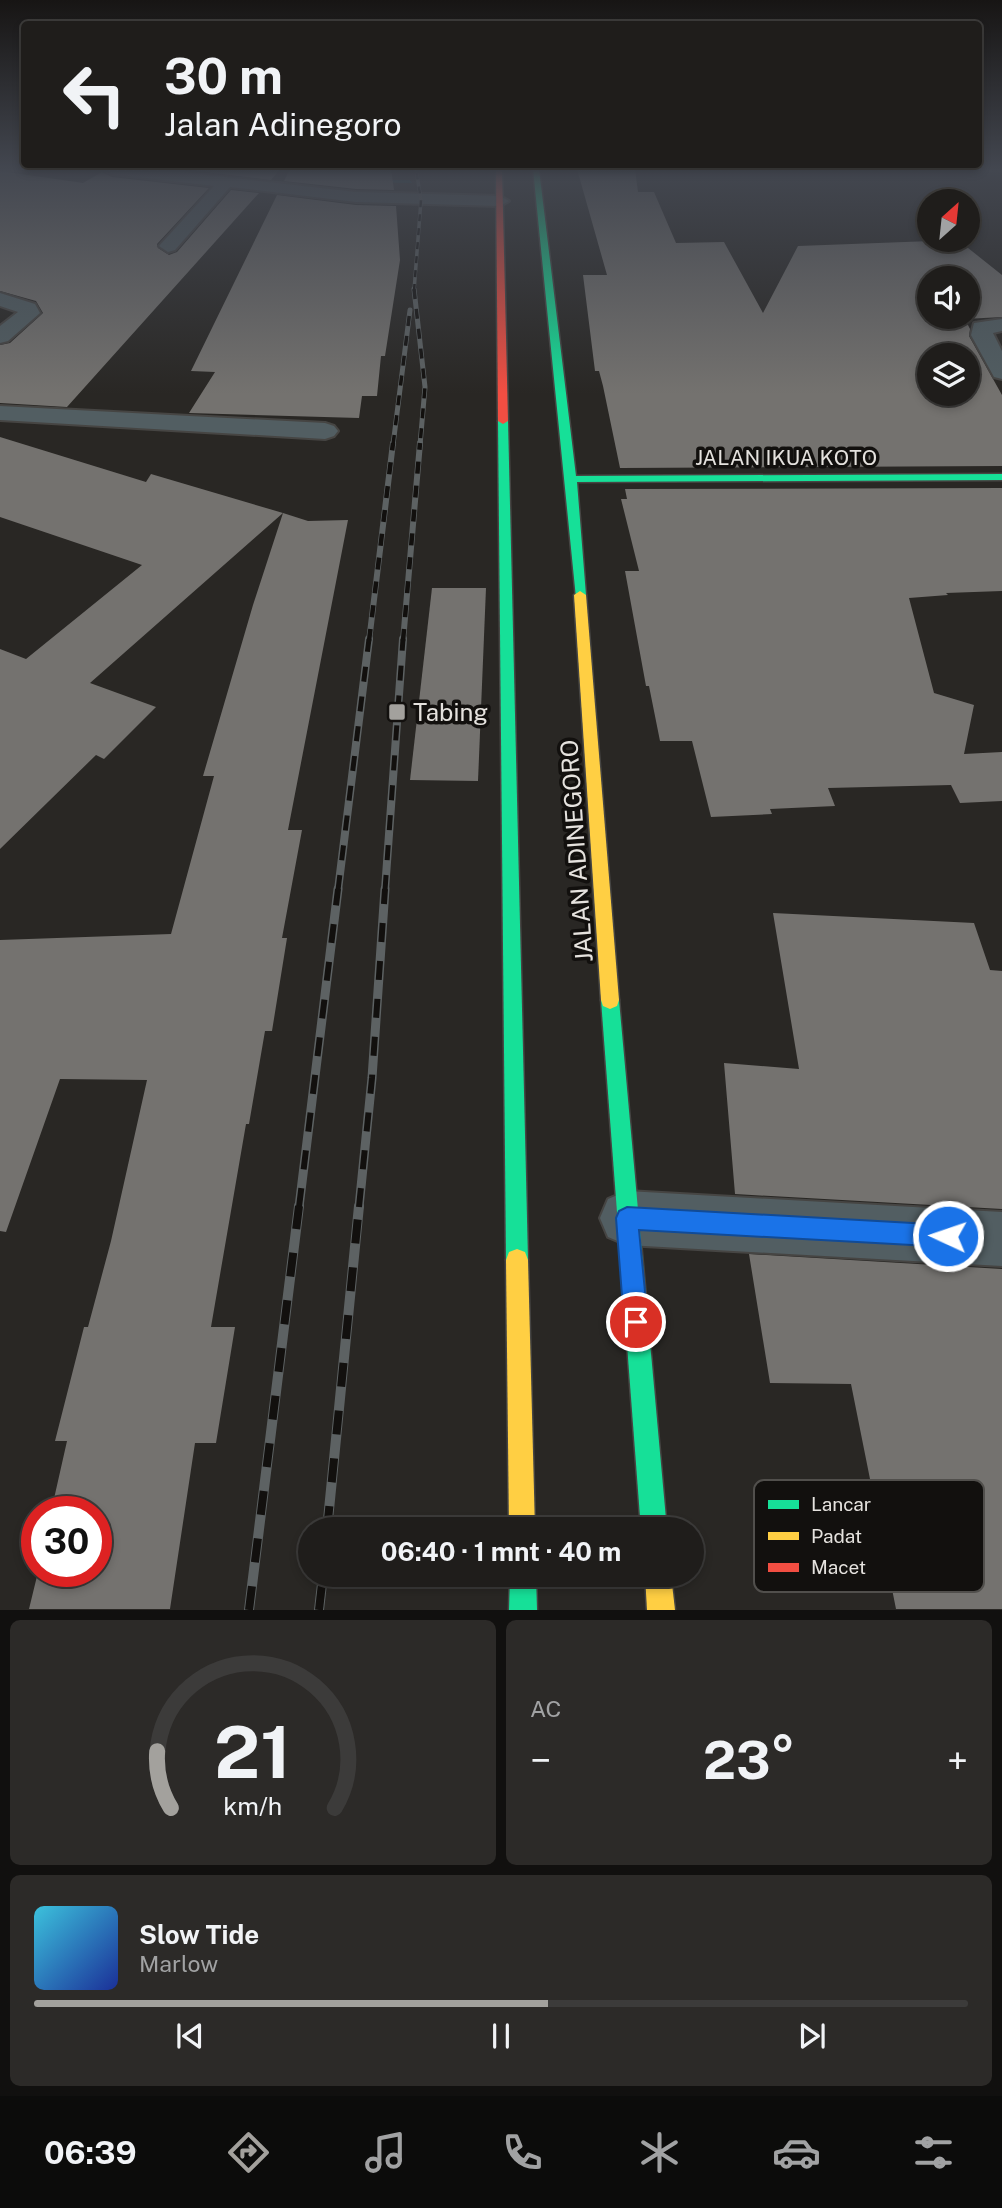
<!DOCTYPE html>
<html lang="id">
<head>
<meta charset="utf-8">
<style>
	:root { --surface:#1f1d1b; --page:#2c2a28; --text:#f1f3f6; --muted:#a1a2a3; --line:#3c3b3a; --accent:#a3a19d }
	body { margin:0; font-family:"Public Sans",sans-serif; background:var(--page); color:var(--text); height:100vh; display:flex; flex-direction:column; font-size:26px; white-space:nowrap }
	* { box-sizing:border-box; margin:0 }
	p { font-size:23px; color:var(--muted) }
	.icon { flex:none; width:38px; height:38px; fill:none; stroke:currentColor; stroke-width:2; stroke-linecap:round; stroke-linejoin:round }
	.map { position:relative; height:1610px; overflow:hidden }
	.details { display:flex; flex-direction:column; gap:10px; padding:10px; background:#11100f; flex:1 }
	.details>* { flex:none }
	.top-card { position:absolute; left:21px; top:21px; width:961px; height:147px; border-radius:7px; box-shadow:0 4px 10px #0003,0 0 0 2px var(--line); background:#1f1d1b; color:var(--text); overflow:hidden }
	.needle { width:46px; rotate:27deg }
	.buttons { position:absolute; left:917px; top:189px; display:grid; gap:14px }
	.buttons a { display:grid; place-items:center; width:63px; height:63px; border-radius:50%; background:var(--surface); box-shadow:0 4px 10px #0003,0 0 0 2px var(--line); font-size:35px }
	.speed { position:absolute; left:21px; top:1496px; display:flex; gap:14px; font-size:35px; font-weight:700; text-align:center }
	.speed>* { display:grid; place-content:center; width:91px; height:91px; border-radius:50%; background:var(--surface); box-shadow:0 4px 10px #0003,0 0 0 2px var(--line); line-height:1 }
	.speed .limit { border:10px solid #d22; background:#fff; color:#111 }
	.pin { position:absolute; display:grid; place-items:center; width:60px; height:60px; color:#fff; margin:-30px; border:4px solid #fff; border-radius:50%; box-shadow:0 2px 7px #0007 }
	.me { position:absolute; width:77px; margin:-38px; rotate:273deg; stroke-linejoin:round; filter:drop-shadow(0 0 5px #0008) }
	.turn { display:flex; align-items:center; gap:24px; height:147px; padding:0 28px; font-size:32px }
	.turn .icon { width:91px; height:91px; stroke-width:2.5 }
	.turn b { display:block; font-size:49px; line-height:60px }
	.big { font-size:52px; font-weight:700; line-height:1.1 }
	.details .widget { flex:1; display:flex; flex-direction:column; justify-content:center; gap:10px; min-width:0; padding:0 24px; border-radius:10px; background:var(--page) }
	.details .dial { align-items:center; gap:0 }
	.dial svg { height:182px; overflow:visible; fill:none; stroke:var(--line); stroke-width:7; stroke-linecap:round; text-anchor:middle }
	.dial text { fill:var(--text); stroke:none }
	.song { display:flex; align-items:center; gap:21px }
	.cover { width:84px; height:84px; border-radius:10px; background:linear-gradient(135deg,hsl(190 70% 55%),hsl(230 70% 35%)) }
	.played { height:7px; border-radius:4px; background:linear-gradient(90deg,var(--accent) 55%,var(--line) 55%) }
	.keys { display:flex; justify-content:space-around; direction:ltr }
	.heat { display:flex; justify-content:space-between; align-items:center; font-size:38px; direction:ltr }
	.details .tiles { flex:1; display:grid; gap:10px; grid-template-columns:1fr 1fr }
	.widget:last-child { grid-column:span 2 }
	.trip { position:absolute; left:298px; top:1517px; width:406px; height:70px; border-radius:35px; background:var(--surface); box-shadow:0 4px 10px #0003,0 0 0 2px var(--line); font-weight:700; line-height:70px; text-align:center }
	.dock { display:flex; height:112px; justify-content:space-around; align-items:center; background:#0c0c0b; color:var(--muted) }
	.dock .icon { width:49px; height:49px }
	.dock .selected { color:var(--accent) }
	.dock b { font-size:32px; color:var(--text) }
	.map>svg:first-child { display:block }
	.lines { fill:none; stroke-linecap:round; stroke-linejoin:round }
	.stream { fill:#074352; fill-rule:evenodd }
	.building { fill:#74726f; fill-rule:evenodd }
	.street-casing { stroke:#464543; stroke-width:4 }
	.fast-casing { stroke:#464543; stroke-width:3 }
	.slow-casing { stroke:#464543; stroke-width:3 }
	.jam-casing { stroke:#464543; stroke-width:3 }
	.street { fill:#525e62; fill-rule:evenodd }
	.fast { fill:#16e098; fill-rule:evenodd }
	.slow { fill:#ffcf43; fill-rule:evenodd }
	.jam { fill:#f24e42; fill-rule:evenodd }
	.rail-far5-casing { stroke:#5d6263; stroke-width:3.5 }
	.rail-far4-casing { stroke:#5d6263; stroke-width:5 }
	.rail-far3-casing { stroke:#5d6263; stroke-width:6 }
	.rail-far2-casing { stroke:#5d6263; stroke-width:8 }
	.rail-far1-casing { stroke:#5d6263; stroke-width:9 }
	.rail-casing { stroke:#5d6263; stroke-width:10 }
	.rail-far5 { stroke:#12100e; stroke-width:2.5; stroke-dasharray:7; stroke-linecap:butt }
	.rail-far4 { stroke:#12100e; stroke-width:3.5; stroke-dasharray:10; stroke-linecap:butt }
	.rail-far3 { stroke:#12100e; stroke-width:4.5; stroke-dasharray:12; stroke-linecap:butt }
	.rail-far2 { stroke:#12100e; stroke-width:5; stroke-dasharray:15; stroke-linecap:butt }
	.rail-far1 { stroke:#12100e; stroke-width:6; stroke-dasharray:19; stroke-linecap:butt }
	.rail { stroke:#12100e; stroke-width:8; stroke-dasharray:24; stroke-linecap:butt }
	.route { fill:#1a73e8; stroke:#114b97; stroke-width:2 }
	.poi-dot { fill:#a3a19d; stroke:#12100e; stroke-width:2.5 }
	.labels { text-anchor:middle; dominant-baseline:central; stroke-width:7; stroke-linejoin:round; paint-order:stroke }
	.far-street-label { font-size:21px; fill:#e5e2de; stroke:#12100e }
	.poi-label { font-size:24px; fill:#e5e2de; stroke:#12100e; text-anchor:start }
	.street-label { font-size:24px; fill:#e5e2de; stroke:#12100e }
	.key { fill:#12100e; stroke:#514f4c; stroke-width:2 }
	.key-label { font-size:19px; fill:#e5e2de }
</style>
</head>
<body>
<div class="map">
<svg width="1002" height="1610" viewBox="0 0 1002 1610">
	<rect width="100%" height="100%" fill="#292724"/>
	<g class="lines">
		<path class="stream" d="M 410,180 L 412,183 L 368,182 L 371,180 Z"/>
	</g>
	<g class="building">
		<path d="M 182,169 L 280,169 L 271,180 Z"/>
		<path d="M 290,169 L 391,169 L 394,190 L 356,189 L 284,181 Z"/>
		<path d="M 577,169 L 635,169 L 638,192 L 654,192 L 676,243 L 724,242 L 763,313 L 798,246 L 958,240 L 1002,275 L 1002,317 L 965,319 L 970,329 L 969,336 L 1002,395 L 1002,466 L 620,468 L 603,386 L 599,371 L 595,371 L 583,275 L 607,275 ZM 929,278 L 968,278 L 968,317 L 929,317 ZM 929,355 L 968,355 L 968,394 L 929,394 Z"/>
		<path d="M 0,171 L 83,183 L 102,172 L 112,177 L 209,188 L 157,244 L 158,248 L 169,255 L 177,252 L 231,190 L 259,193 L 67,407 L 0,403 L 0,345 L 10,343 L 43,313 L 36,301 L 0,291 Z"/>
		<path d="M 277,195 L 356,205 L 396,206 L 400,260 L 385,356 L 381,356 L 377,396 L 362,396 L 359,418 L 189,413 L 215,372 L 191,371 Z"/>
		<path d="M 0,437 L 146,482 L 151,474 L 283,513 L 90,683 L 156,707 L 104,759 L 96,755 L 0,849 L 0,649 L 26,659 L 142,565 L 0,517 Z"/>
		<path d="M 1002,488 L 1002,591 L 946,593 L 948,595 L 909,598 L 934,693 L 974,705 L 964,754 L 1002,752 L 1002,801 L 960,803 L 951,785 L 828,788 L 835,806 L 770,809 L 772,814 L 711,817 L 692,741 L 660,741 L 649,686 L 646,686 L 625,571 L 639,571 L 621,499 L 627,499 L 625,489 Z"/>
		<path d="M 283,513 L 308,521 L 348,520 L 288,830 L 302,830 L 282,938 L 287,938 L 272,1031 L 265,1031 L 249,1124 L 246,1124 L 211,1327 L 235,1327 L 216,1443 L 195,1443 L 170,1609 L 29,1609 L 38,1572 L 96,1572 L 96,1512 L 51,1512 L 67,1441 L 55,1441 L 84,1327 L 88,1327 L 111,1241 L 147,1080 L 60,1079 L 6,1232 L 0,1231 L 0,940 L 171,934 L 214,776 L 203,776 L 253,605 Z"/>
		<path d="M 432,588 L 486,588 L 478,781 L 410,780 Z"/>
		<path d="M 773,913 L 974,923 L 990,970 L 1002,971 L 1002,1209 L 735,1194 L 724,1063 L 799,1069 Z"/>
		<path d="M 749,1254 L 1002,1269 L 1002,1609 L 896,1609 L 851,1384 L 770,1383 Z"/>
	</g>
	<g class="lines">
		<g class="street-casing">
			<g id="street">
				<path d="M 104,169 L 154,169 L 356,192 L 500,196 L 509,201 L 500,206 L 356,202 L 230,187 L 175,250 L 168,252 L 159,246 L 214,186 L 112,174 Z"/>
				<path d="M 0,293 L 35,304 L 40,313 L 8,341 L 0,343 L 0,326 L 18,312 L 0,306 Z"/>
				<path d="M 1002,319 L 1002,331 L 993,333 L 1002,351 L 1002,379 L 994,377 L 971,335 L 974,323 Z"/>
				<path d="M 0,406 L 325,423 L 334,426 L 338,431 L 334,436 L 325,439 L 0,420 Z"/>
				<path d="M 627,1191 L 1002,1212 L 1002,1266 L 627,1245 L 608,1237 L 600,1218 L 608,1199 Z"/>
			</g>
		</g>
		<g class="fast-casing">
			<g id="fast">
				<path d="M 533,169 L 539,169 L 576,476 L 1002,474 L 1002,480 L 577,482 L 586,595 L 580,599 L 576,598 Z"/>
				<path d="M 503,418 L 508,421 L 528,1260 L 525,1268 L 517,1271 L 509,1268 L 506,1260 L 498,421 Z"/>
				<path d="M 610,991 L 617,994 L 619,1000 L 667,1530 L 641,1530 L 601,1000 L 603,994 Z"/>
				<path d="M 510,1575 L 536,1575 L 537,1610 L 509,1610 Z"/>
			</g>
		</g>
		<g class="slow-casing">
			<g id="slow">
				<path d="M 580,591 L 586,595 L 619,1000 L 617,1006 L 610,1009 L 603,1006 L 601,1000 L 574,595 Z"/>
				<path d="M 517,1249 L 525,1252 L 528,1260 L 535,1530 L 509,1530 L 506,1260 L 509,1252 Z"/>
				<path d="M 645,1575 L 671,1575 L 675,1610 L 647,1610 Z"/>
			</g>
		</g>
		<g class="jam-casing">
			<path id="jam" d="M 496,169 L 502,169 L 508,421 L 503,424 L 498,421 Z"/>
		</g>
		<use href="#street" class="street"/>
		<use href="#fast" class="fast"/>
		<use href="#slow" class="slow"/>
		<use href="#jam" class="jam"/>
		<g class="rail-far5-casing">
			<path id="rail-far5" d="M 414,291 L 421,200 L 416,169"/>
		</g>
		<g class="rail-far4-casing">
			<g id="rail-far4">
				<path d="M 414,289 L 425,387 L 420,445"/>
				<path d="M 393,445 L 410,310"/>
			</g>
		</g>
		<g class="rail-far3-casing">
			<g id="rail-far3">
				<path d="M 369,641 L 393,443"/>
				<path d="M 403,641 L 420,443"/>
			</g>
		</g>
		<g class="rail-far2-casing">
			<g id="rail-far2">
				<path d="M 338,890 L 369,639"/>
				<path d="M 385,890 L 403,639"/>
			</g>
		</g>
		<g class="rail-far1-casing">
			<g id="rail-far1">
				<path d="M 299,1207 L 338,889"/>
				<path d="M 359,1207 L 372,1078 L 385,889"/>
			</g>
		</g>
		<g class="rail-casing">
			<g id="rail">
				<path d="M 327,1530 L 359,1206"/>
				<path d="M 249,1610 L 299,1206"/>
				<path d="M 319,1610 L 323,1575"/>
			</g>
		</g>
		<use href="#rail-far5" class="rail-far5"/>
		<use href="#rail-far4" class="rail-far4"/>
		<use href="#rail-far3" class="rail-far3"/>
		<use href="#rail-far2" class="rail-far2"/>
		<use href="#rail-far1" class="rail-far1"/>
		<use href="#rail" class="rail"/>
	</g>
	<linearGradient id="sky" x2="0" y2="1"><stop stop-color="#171514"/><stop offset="0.43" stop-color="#434750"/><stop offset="1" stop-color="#434750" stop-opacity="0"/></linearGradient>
	<rect width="1002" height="394" fill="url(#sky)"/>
	<path class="route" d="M 627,1207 L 948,1225 L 956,1228 L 960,1236 L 956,1244 L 948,1247 L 639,1230 L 648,1322 L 644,1330 L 636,1334 L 628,1330 L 624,1322 L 616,1218 L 619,1211 Z"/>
	<rect class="poi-dot" x="388" y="703" width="18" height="18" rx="3.5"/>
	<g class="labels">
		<g class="far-street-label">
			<text x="786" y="457">JALAN IKUA KOTO</text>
		</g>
		<g class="poi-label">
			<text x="413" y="712">Tabing</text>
		</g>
		<g class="street-label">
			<text transform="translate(576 851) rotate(-94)">JALAN ADINEGORO</text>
		</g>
	</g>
	<rect x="754" y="1480" width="230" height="112" rx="10" class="key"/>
	<rect x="768" y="1500" width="31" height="9" fill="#16e098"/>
	<rect x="768" y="1532" width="31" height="8" fill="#ffcf43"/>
	<rect x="768" y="1563" width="31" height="9" fill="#f24e42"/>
	<g class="key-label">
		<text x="811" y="1511">Lancar</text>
		<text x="811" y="1543">Padat</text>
		<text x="811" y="1574">Macet</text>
	</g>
</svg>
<div class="buttons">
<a><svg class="needle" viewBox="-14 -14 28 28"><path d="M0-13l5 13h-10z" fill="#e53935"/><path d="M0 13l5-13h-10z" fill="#a1a2a3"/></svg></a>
<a><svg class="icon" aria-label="sound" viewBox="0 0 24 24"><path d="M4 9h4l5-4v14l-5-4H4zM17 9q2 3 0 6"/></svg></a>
<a><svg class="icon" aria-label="layers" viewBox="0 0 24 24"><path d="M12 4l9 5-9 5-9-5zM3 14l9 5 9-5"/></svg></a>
</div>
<div class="speed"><div class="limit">30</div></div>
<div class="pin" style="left:636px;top:1322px;background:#d93025"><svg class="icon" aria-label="arrive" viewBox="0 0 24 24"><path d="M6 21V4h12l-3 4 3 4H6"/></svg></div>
<svg class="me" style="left:948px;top:1236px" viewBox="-20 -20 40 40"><circle r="17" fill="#1a73e8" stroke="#fff" stroke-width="3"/><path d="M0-11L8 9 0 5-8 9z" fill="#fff"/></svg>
<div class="trip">06:40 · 1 mnt · 40 m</div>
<div class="top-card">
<div class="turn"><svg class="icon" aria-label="left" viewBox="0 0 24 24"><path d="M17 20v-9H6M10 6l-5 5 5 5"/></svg><div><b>30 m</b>Jalan Adinegoro</div></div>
</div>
</div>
<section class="details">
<div class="tiles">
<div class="widget dial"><svg viewBox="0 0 100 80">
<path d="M14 69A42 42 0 1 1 86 69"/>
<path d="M14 69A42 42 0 0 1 8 44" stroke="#a3a19d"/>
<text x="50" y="56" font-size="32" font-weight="700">21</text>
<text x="50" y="72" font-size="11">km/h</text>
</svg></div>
<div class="widget"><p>AC</p>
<div class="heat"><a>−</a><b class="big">23°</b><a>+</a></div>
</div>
<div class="widget">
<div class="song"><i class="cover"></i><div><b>Slow Tide</b><p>Marlow</p></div></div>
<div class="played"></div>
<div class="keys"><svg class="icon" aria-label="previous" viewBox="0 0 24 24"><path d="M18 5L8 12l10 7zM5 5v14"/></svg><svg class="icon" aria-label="pause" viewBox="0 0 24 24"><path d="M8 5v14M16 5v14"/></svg><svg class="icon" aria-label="next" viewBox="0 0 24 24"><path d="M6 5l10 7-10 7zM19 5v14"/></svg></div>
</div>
</div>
</section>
<nav class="dock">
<b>06:39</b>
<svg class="icon selected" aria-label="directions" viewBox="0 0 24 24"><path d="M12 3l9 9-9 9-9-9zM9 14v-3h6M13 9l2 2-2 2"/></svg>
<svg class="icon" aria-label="music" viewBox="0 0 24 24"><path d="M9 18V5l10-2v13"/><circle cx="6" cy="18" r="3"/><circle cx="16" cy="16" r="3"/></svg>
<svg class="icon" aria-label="phone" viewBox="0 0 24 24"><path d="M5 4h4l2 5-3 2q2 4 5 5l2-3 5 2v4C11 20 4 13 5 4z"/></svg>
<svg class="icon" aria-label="climate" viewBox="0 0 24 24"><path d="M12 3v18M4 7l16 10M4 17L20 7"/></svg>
<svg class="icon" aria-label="car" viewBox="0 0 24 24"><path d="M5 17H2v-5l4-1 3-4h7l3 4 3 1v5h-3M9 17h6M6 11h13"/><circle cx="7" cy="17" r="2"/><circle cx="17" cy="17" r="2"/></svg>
<svg class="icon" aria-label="filters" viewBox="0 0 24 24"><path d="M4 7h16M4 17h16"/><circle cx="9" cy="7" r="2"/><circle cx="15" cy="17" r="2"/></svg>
</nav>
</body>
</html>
